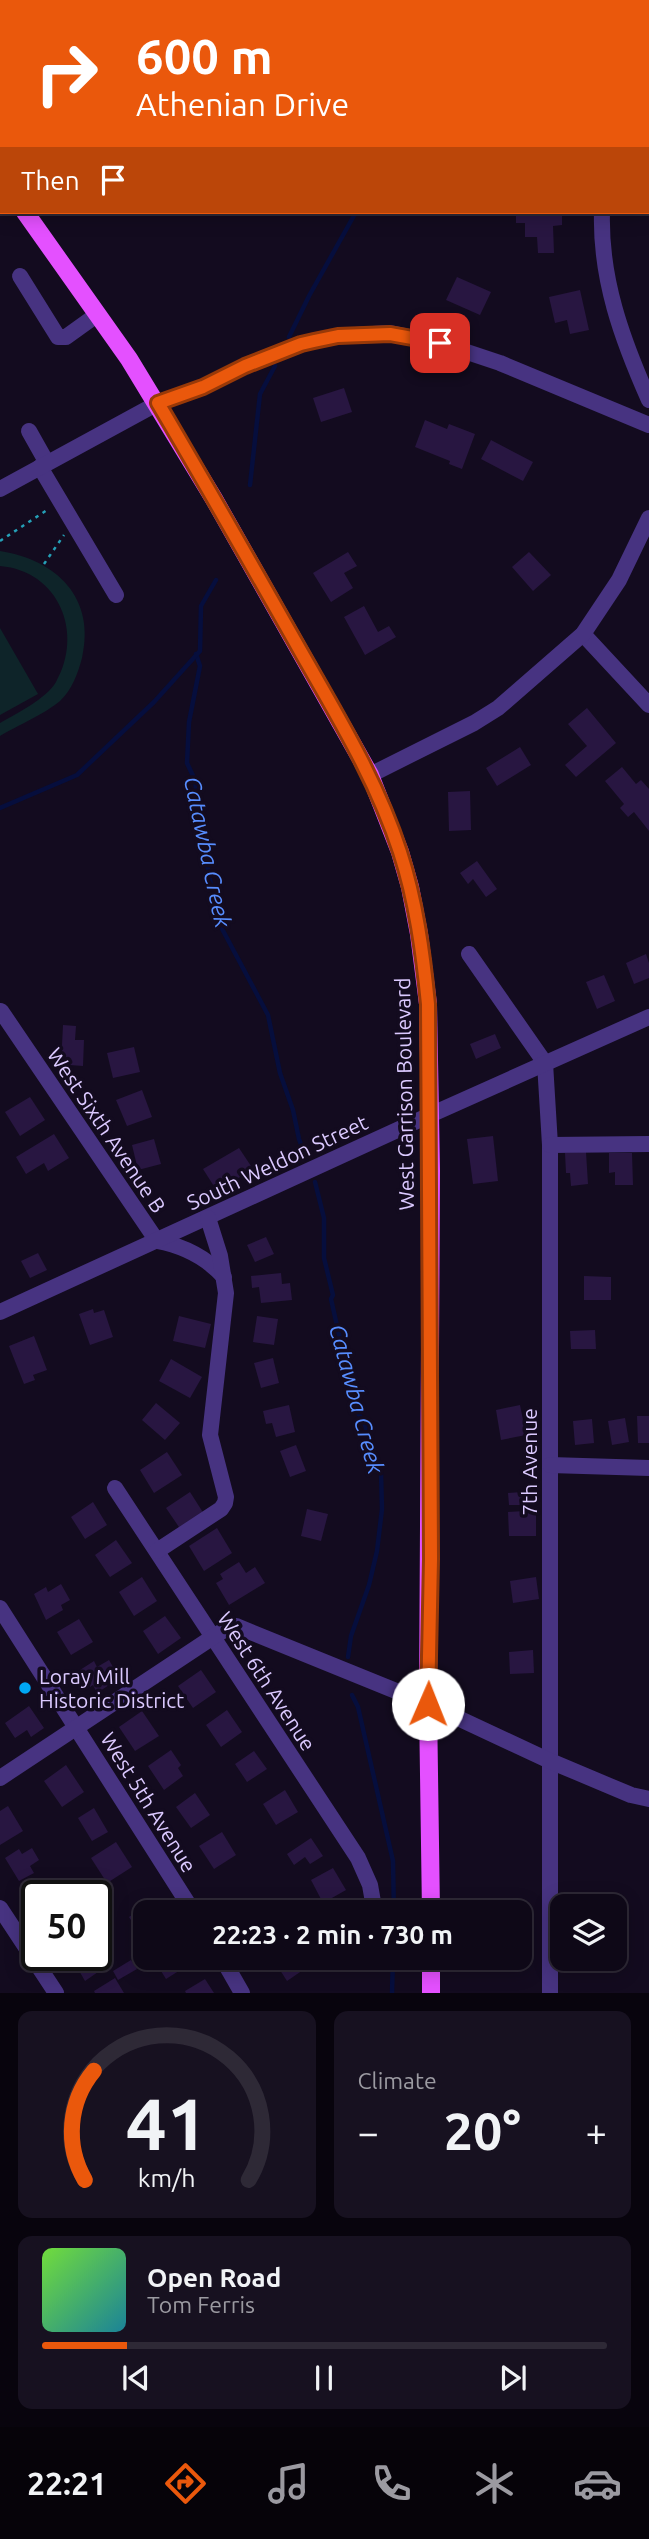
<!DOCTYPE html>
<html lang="en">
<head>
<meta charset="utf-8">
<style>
	:root { --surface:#0e0817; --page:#171120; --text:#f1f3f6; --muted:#9b9aa1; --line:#2e2936; --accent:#ea580c }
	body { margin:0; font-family:Ubuntu,sans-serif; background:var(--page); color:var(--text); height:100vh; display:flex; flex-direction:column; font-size:26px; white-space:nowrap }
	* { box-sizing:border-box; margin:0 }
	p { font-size:23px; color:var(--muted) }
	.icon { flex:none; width:38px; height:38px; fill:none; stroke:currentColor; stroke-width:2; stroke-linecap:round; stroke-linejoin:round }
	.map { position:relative; height:1993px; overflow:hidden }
	.drawer { display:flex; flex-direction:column; gap:18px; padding:18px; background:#08040d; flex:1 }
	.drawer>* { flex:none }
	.top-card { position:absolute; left:0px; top:0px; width:649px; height:214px; box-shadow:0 4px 18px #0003,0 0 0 2px var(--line); background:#ea580c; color:#fff; overflow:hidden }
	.fabs { position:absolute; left:550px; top:1894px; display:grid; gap:14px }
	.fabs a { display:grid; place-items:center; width:77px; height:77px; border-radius:14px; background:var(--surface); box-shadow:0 4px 18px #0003,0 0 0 2px var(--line); font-size:35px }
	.speed { position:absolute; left:21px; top:1880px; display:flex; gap:14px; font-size:35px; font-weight:700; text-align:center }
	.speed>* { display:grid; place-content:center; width:91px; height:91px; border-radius:50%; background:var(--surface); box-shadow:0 4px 18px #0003,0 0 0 2px var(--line); line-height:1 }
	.speed .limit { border:4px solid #111; border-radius:10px; background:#fff; color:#111 }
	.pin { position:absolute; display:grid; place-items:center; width:60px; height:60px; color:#fff; margin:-30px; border-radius:14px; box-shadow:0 4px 10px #0006 }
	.me { position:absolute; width:77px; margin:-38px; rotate:1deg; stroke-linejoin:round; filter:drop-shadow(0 0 5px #0008) }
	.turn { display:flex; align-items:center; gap:24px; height:147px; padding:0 21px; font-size:32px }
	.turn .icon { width:91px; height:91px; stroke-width:2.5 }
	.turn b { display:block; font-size:49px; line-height:60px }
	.then { display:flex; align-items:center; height:66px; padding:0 21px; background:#0003; gap:14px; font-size:26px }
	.big { font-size:52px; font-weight:700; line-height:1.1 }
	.drawer .widget { flex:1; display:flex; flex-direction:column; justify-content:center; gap:10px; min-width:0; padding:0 24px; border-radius:14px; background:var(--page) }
	.drawer .dial { align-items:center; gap:0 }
	.dial svg { height:182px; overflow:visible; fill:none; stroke:var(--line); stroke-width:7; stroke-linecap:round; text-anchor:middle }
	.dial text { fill:var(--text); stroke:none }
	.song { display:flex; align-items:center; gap:21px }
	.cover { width:84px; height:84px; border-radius:10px; background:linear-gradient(135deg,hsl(100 70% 55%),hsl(190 70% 35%)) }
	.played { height:7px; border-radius:4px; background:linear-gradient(90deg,var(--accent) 15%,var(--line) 15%) }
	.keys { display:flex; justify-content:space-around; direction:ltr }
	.heat { display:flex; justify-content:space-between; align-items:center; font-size:38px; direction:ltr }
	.drawer .tiles { flex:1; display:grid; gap:18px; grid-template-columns:1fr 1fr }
	.widget:last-child { grid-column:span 2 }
	.trip { position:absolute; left:133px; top:1900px; width:399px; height:70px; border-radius:14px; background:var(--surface); box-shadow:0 4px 18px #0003,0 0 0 2px var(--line); font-weight:700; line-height:70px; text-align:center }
	.tabs { display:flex; height:112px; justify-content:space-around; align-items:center; background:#060309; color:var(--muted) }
	.tabs .icon { width:49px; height:49px }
	.tabs .active { color:var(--accent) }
	.tabs b { font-size:32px; color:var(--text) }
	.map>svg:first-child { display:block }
	.green { fill:#0e2429 }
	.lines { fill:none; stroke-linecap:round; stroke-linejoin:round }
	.stream { stroke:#060e3d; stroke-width:4.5 }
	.building { fill:#281641 }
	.path { stroke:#25a0b7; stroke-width:2.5; stroke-dasharray:3.5 5; stroke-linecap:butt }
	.minor { stroke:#473381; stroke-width:16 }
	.major { stroke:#e450ff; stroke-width:18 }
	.route-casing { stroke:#983908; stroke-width:18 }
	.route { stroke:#ea580c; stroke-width:12 }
	.poi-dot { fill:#00a7f4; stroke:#130b1f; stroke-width:2.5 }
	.labels { text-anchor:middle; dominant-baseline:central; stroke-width:7; stroke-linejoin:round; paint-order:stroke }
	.street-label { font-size:21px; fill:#dbc9ff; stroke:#130b1f }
	.poi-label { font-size:21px; fill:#dbc9ff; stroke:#130b1f; text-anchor:start }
	.water-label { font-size:23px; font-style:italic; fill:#578dff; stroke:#130b1f }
</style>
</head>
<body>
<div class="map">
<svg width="649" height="1993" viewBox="0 0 649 1993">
	<rect width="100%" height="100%" fill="#130b1f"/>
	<g class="green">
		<path d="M 0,551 C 57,560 96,598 82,658 C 78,673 72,690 60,701 C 46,713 17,726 0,736 L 0,723 C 16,714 47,698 56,682 C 84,633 59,571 0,566 Z"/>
		<path d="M 0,628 L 38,694 L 0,715 Z"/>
	</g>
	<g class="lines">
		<g class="stream">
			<path d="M 442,2 L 443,0"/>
			<path d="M 289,337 L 309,296 L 356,212"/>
			<path d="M 250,485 L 260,394 L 275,366"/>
			<path d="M 196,654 L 200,666 L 189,722 L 187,763 L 195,780 L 202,838 L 211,885 L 220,925 L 268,1015 L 280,1073 L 293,1110 L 299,1139 L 306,1158"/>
			<path d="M 0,808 L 77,775 L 154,702 L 200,651 L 201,606 L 216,580"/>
			<path d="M 315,1182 L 324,1218 L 324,1258 L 333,1295 L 331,1299 L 340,1339 L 354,1371 L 354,1396 L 358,1413 L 364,1422 L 381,1473 L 382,1509 L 377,1551 L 369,1585 L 351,1636 L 348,1657"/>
			<path d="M 352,1695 L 358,1707 L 393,1861 L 394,1913"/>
			<path d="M 392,1993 L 393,1958"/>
		</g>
	</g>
	<g class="building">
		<path d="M 516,212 L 562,212 L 562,225 L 553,226 L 554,253 L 538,253 L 537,237 L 525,237 L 525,223 L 516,223 Z"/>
		<path d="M 457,277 L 491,292 L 480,315 L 446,300 Z"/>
		<path d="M 580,290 L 589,330 L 570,334 L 567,320 L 555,323 L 549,297 Z"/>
		<path d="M 344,388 L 352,412 L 321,422 L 313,398 Z"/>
		<path d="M 425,420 L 447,429 L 449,424 L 475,434 L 462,469 L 449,464 L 450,461 L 415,447 Z"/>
		<path d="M 491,440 L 533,462 L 523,481 L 481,459 Z"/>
		<path d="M 348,552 L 357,566 L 344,573 L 353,588 L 331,602 L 313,573 Z"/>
		<path d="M 529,552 L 551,575 L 533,591 L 512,567 Z"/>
		<path d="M 364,606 L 378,632 L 389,626 L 396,637 L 365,655 L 344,617 Z"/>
		<path d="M 587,708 L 616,743 L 576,777 L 565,765 L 587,746 L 568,724 Z"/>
		<path d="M 520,747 L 531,765 L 497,786 L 486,768 Z"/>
		<path d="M 622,767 L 636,784 L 641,780 L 649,789 L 649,831 L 634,812 L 628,817 L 620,808 L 624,804 L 605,781 Z"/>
		<path d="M 470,791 L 471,830 L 449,831 L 448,792 Z"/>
		<path d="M 477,861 L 497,889 L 486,897 L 473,879 L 468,884 L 460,873 Z"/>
		<path d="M 646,954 L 649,963 L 649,978 L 634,984 L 626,963 Z"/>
		<path d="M 604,975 L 615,1001 L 597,1009 L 586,982 Z"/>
		<path d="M 63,1025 L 76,1026 L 75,1040 L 84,1040 L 83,1066 L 56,1064 L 57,1044 L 62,1045 Z"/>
		<path d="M 495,1034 L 501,1048 L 476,1059 L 470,1044 Z"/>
		<path d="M 134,1047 L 140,1072 L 113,1078 L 107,1053 Z"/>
		<path d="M 142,1090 L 152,1117 L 127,1126 L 116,1100 Z"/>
		<path d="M 30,1097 L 45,1120 L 20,1136 L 5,1112 Z"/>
		<path d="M 54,1134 L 69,1158 L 48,1171 L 44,1163 L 26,1174 L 16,1157 Z"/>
		<path d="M 493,1136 L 498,1181 L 473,1184 L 467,1139 Z"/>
		<path d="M 154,1139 L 161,1164 L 138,1170 L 132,1145 Z"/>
		<path d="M 239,1148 L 253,1169 L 217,1191 L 203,1169 Z"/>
		<path d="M 586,1152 L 588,1184 L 571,1186 L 570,1173 L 566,1173 L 565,1153 Z"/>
		<path d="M 609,1153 L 632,1153 L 633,1185 L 615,1185 L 615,1172 L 609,1173 Z"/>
		<path d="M 266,1237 L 274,1254 L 255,1262 L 247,1245 Z"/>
		<path d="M 38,1253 L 47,1270 L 30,1278 L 21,1261 Z"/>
		<path d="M 281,1273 L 282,1284 L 290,1283 L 292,1300 L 261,1303 L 259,1287 L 252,1288 L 251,1276 Z"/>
		<path d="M 584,1276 L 611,1277 L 611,1300 L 584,1300 Z"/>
		<path d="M 93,1309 L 94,1313 L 104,1310 L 113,1337 L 90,1345 L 79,1314 Z"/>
		<path d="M 179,1316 L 211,1324 L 205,1348 L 173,1341 Z"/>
		<path d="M 257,1316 L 278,1319 L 274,1345 L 253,1342 Z"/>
		<path d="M 595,1330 L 596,1349 L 571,1349 L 570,1331 Z"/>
		<path d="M 34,1336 L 47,1370 L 33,1375 L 35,1380 L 24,1384 L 9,1346 Z"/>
		<path d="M 273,1358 L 279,1383 L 261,1388 L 254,1363 Z"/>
		<path d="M 171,1359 L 202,1377 L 190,1398 L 159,1381 Z"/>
		<path d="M 156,1403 L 180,1423 L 165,1440 L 142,1420 Z"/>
		<path d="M 289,1405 L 295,1432 L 276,1437 L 272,1423 L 266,1424 L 263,1411 Z"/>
		<path d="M 520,1405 L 526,1435 L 501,1440 L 496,1410 Z"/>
		<path d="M 637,1416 L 649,1416 L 649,1443 L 638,1443 Z"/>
		<path d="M 625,1418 L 629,1442 L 612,1445 L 608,1421 Z"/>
		<path d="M 592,1419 L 594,1443 L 575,1445 L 573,1421 Z"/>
		<path d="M 296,1445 L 306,1471 L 290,1477 L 280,1451 Z"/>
		<path d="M 167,1452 L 182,1475 L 154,1493 L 140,1470 Z"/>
		<path d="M 190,1492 L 204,1514 L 181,1530 L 166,1508 Z"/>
		<path d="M 522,1492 L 523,1505 L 509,1505 L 508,1493 Z"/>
		<path d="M 93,1502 L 107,1525 L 85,1539 L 71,1517 Z"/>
		<path d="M 524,1508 L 536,1508 L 536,1536 L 509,1536 L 508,1512 L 524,1511 Z"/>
		<path d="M 307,1509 L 328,1514 L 321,1541 L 301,1536 Z"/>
		<path d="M 217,1528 L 232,1553 L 204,1571 L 189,1546 Z"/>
		<path d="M 116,1540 L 132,1563 L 110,1577 L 95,1555 Z"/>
		<path d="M 239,1562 L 246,1573 L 255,1567 L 265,1583 L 229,1605 L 216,1583 L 223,1579 L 220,1574 Z"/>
		<path d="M 142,1577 L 157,1601 L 134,1616 L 119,1592 Z"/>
		<path d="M 536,1577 L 539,1599 L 513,1603 L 510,1581 Z"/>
		<path d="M 61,1584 L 70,1600 L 61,1605 L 63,1610 L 46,1620 L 34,1594 L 46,1587 L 48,1592 Z"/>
		<path d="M 165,1616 L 181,1638 L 158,1654 L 143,1631 Z"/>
		<path d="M 79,1619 L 93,1642 L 71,1655 L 57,1632 Z"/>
		<path d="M 533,1650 L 534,1673 L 510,1674 L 509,1652 Z"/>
		<path d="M 109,1660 L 116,1672 L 105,1679 L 109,1685 L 97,1693 L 93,1685 L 90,1687 L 80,1670 L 94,1661 L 97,1667 Z"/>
		<path d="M 201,1670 L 216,1692 L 193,1708 L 178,1686 Z"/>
		<path d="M 29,1706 L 44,1728 L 31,1737 L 27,1730 L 15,1738 L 5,1723 Z"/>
		<path d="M 227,1710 L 242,1732 L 221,1747 L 206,1725 Z"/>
		<path d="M 142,1711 L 159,1736 L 135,1751 L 119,1727 Z"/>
		<path d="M 171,1750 L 181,1765 L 178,1768 L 183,1776 L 164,1790 L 148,1766 Z"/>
		<path d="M 254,1751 L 267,1769 L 247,1782 L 235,1764 Z"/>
		<path d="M 66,1765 L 84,1792 L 62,1807 L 44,1781 Z"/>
		<path d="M 285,1790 L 298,1812 L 276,1825 L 263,1804 Z"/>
		<path d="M 195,1793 L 210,1815 L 191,1828 L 176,1807 Z"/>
		<path d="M 8,1806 L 23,1831 L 0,1845 L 0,1811 Z"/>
		<path d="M 94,1808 L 108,1832 L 92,1841 L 78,1818 Z"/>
		<path d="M 222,1832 L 236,1855 L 214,1869 L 199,1846 Z"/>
		<path d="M 311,1838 L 323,1856 L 310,1864 L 305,1857 L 294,1865 L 287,1854 Z"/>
		<path d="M 116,1842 L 132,1867 L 107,1883 L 91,1858 Z"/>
		<path d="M 32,1848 L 39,1860 L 30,1866 L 34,1873 L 19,1881 L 5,1858 L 19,1849 L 22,1854 Z"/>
		<path d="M 333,1868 L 346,1890 L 323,1903 L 311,1880 Z"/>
		<path d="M 58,1888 L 63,1895 L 37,1895 L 37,1908 L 30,1899 L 44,1890 L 48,1895 Z"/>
		<path d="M 154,1901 L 162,1913 L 145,1913 L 145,1941 L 129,1917 Z"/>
		<path d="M 96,1944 L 106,1959 L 95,1966 L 98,1972 L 85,1981 L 70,1955 L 96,1955 Z"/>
		<path d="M 153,1958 L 191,1958 L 193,1962 L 166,1979 Z"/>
		<path d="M 274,1958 L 300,1958 L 306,1968 L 287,1981 L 273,1959 Z"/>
		<path d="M 131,1960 L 137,1969 L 118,1980 L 113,1971 Z"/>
		<path d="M 115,1978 L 124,1993 L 95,1993 L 94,1991 Z"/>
		<path d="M 205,1979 L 214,1993 L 186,1993 L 185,1991 Z"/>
	</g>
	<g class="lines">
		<g class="path">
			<path d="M 0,541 L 47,510"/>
			<path d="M 44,564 L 64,535"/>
		</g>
		<g class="minor">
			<path d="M 208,2 L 208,0"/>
			<path d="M 229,2 L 230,0"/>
			<path d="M 648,30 L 649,26"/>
			<path d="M 602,212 C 600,279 622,339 649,400"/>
			<path d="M 20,276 L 58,337 L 66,337 L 98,314"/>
			<path d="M 29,431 L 47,463"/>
			<path d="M 40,467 L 116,595"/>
			<path d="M 0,489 L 158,403 L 203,387 L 245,366 L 301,344 L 338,336 L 390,333 L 440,343 L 500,363 L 649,425"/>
			<path d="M 583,634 L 649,705"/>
			<path d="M 370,775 L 474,723 L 498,708 L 583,634 L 619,580 L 649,518"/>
			<path d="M 469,954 L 545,1063 L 550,1145 L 550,1993"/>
			<path d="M 1,1011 L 157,1241 C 184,1246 206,1257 224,1277"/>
			<path d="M 550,1145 L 649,1144"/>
			<path d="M 0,1312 L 430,1115 L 649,1017"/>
			<path d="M 550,1465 L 649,1468"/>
			<path d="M 115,1488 L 358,1858 L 370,1885 L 373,1902"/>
			<path d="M 157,1551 L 221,1509 L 225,1503 L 226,1497 L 210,1435 L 226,1293 L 220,1256 L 208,1218"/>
			<path d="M 0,1608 L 194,1913"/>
			<path d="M 0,1778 L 213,1637 L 229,1627 L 236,1626 L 428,1704 L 550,1761 L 631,1795 L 649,1799"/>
			<path d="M 0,1908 L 56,1993"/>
			<path d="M 222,1958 L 242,1993"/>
		</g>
		<g class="major">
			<path d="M 0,178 L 2,180"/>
			<path d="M 25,212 L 129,359 L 214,499 L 370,775 L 400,852 L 410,887 L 419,934 L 428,1004 L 431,1171 L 428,1704 L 431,1913"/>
			<path d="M 431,1993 L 431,1958"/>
		</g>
	</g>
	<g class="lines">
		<g class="route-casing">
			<path id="route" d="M 428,1704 L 431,1559 L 428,1004 C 423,953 416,901 400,852 C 377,781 338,717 301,652 C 254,569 207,486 158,403 L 203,387 L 245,366 L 301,344 L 314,341 L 338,336 L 390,334 L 440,343"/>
		</g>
		<use href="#route" class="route"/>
	</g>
	<circle class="poi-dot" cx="25" cy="1688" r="7"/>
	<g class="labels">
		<g class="street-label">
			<text transform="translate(404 1094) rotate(-91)">West Garrison Boulevard</text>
			<text transform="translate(107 1130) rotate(56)">West Sixth Avenue B</text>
			<text transform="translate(277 1162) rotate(-25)">South Weldon Street</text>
			<text transform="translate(529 1462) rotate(-90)">7th Avenue</text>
			<text transform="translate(267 1681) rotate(57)">West 6th Avenue</text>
			<text transform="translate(149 1802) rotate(58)">West 5th Avenue</text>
		</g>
		<g class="poi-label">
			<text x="39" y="1676">Loray Mill<tspan x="39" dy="24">Historic District</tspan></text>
		</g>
		<g class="water-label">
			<text transform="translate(208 852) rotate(78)">Catawba Creek</text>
			<text transform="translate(357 1399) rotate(75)">Catawba Creek</text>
		</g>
	</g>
</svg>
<div class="fabs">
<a><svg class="icon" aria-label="layers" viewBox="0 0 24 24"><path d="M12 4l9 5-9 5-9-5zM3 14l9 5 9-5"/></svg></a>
</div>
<div class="speed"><div class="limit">50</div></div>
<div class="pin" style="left:440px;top:343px;background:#d93025"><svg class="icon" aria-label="arrive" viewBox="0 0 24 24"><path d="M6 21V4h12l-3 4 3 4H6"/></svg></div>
<svg class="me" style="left:428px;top:1704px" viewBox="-20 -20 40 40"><circle r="19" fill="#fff"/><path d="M0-13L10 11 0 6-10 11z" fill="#ea580c"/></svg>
<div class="trip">22:23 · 2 min · 730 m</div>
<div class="top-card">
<div class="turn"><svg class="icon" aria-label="right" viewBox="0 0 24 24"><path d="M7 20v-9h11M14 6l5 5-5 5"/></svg><div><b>600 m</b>Athenian Drive</div></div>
<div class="then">Then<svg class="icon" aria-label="arrive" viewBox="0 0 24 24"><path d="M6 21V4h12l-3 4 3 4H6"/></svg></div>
</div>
</div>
<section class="drawer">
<div class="tiles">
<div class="widget dial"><svg viewBox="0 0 100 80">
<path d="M14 69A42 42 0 1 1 86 69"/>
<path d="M14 69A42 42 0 0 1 18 21" stroke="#ea580c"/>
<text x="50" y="56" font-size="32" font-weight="700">41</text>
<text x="50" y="72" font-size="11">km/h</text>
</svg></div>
<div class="widget"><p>Climate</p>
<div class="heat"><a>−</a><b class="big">20°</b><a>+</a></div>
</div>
<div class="widget">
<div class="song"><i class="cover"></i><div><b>Open Road</b><p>Tom Ferris</p></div></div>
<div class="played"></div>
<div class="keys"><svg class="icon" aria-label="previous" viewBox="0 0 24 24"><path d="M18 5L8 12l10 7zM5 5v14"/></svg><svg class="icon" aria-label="pause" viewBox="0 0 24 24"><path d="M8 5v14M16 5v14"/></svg><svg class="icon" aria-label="next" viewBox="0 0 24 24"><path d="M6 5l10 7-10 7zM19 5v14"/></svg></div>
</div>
</div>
</section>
<nav class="tabs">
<b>22:21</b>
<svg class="icon active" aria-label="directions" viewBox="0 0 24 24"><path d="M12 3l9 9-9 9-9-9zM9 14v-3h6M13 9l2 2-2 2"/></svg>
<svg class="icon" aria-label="music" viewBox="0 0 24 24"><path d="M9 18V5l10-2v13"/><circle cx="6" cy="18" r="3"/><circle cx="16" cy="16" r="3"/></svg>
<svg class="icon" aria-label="phone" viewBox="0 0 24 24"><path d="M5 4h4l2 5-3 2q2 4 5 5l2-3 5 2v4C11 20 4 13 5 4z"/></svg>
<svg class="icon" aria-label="climate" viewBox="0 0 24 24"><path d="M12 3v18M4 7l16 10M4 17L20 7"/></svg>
<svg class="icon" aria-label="car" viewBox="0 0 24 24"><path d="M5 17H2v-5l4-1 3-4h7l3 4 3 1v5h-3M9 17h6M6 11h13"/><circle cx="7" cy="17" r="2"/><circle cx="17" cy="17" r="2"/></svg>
</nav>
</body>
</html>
